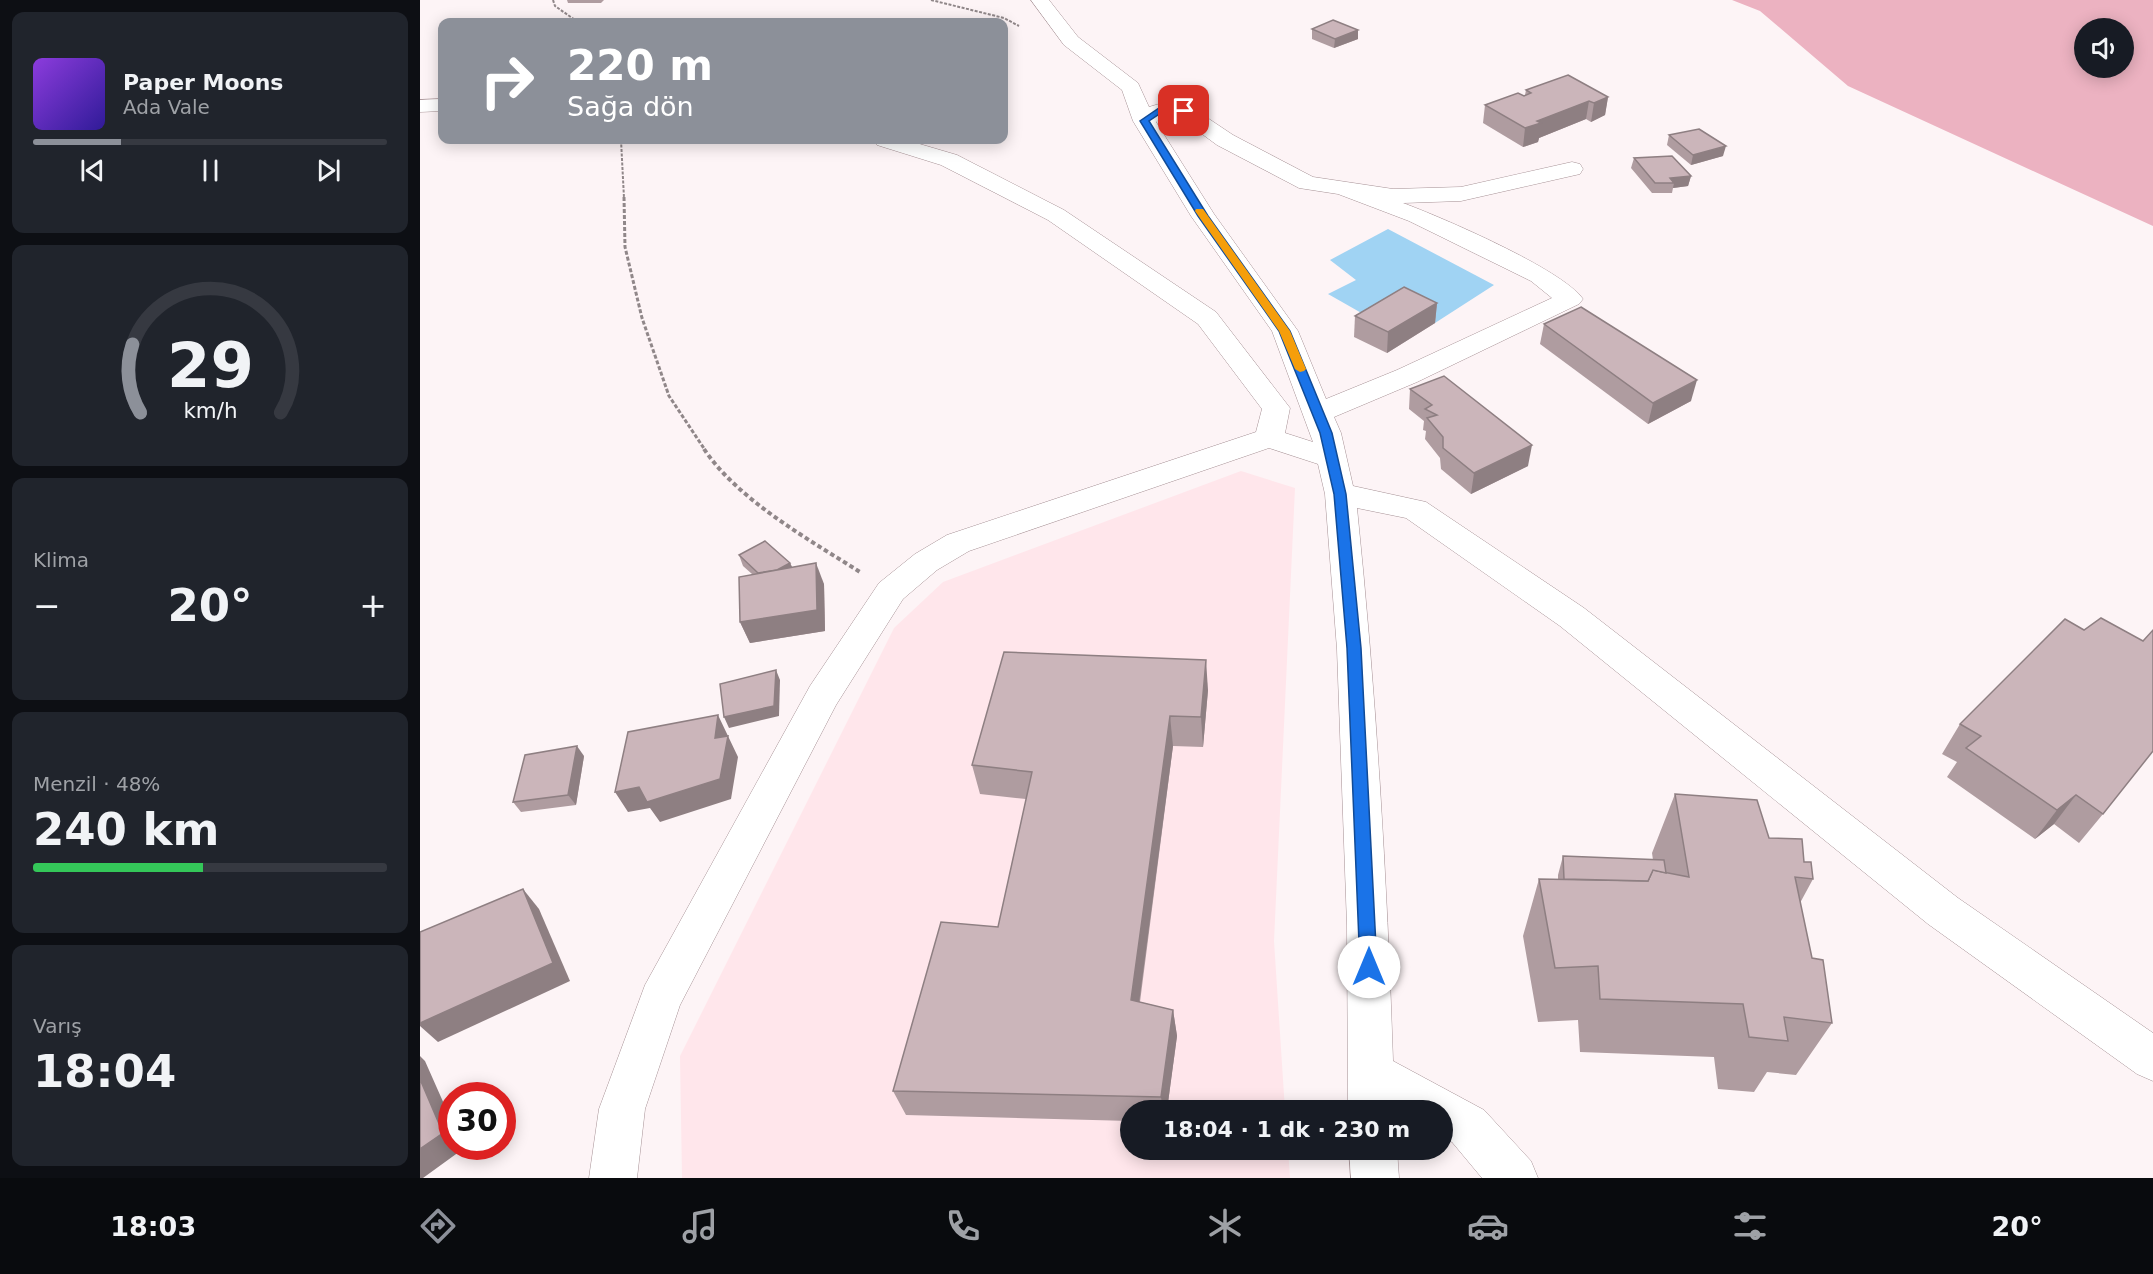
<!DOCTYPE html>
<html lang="tr">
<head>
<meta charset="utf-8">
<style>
	:root { --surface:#171b24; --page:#20242c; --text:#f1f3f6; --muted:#9ea1a6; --line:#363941; --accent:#8c9099 }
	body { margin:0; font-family:"DejaVu Sans",sans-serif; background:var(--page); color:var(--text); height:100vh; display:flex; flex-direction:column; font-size:22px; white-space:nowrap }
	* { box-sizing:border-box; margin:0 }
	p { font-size:20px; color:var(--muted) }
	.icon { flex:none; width:33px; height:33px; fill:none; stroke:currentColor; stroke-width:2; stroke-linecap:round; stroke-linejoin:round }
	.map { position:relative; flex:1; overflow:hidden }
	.details { display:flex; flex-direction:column; gap:12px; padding:12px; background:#0d0f14; width:420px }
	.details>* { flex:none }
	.banner { position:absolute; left:18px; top:18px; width:570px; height:126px; border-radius:12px; box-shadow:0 3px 15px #0003; background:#8c9099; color:#fff; overflow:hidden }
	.tools { position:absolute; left:1654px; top:18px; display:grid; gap:12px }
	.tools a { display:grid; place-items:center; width:60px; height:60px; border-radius:50%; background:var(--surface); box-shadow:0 3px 15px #0003; font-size:30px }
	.speed { position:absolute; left:18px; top:1082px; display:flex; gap:12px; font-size:30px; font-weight:700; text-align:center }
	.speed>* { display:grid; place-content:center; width:78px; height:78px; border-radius:50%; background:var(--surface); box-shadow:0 3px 15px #0003; line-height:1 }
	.speed .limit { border:9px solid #d22; background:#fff; color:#111 }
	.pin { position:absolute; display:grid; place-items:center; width:51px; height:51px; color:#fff; margin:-26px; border-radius:12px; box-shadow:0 3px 9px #0006 }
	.me { position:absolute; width:66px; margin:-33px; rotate:0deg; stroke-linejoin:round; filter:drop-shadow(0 0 4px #0008) }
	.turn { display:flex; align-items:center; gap:21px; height:126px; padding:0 30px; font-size:27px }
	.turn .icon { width:78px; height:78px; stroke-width:2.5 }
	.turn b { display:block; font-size:42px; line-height:51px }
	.big { font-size:45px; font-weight:700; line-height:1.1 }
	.details .card { flex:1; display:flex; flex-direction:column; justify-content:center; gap:9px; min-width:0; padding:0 21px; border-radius:12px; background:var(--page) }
	.details .dial { align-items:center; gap:0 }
	.dial svg { height:156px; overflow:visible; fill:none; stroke:var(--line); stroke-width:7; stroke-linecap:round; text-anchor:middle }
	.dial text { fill:var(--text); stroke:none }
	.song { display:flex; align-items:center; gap:18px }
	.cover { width:72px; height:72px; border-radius:9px; background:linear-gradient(135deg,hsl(270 70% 55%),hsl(250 70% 35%)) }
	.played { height:6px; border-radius:3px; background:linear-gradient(90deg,var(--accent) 25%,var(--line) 25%) }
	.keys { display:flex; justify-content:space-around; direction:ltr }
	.heat { display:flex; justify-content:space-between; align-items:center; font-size:33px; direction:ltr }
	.charge { height:9px; border-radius:4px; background:linear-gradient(90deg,#34c759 48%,var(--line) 0) }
	.trip { position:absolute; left:700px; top:1100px; width:333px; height:60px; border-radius:30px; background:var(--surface); box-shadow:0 3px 15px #0003; font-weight:700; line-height:60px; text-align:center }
	.dock { display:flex; height:96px; justify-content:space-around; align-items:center; background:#090b0e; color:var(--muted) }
	.dock .icon { width:42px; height:42px }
	.dock .active { color:var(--accent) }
	.dock b { font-size:27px; color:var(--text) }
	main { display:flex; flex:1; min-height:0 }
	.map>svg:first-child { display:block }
	.built { fill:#ffe6eb }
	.forest { fill:#ecb2c1; fill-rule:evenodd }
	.water { fill:#a0d3f3 }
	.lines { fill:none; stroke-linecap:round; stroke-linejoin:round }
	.minor-casing { stroke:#a69195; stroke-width:1 }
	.path-far2 { stroke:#908789; stroke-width:2; stroke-dasharray:3 1.5; stroke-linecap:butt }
	.path-far1 { stroke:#908789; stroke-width:3; stroke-dasharray:4 2; stroke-linecap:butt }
	.path { stroke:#908789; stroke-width:4; stroke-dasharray:4.5 3; stroke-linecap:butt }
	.minor { fill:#fff; fill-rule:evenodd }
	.wall { fill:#af9ca0 }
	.shaded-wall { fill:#8e7f82 }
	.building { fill:#cbb5ba; stroke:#8e7f82; stroke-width:1.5 }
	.route { fill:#1a73e8; stroke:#114b97; stroke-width:1.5 }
	.slow { fill:#f59e0b }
</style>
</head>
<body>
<main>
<section class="details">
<div class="card">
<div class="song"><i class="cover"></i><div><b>Paper Moons</b><p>Ada Vale</p></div></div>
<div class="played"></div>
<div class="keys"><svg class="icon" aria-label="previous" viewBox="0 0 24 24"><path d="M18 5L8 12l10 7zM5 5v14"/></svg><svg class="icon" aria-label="pause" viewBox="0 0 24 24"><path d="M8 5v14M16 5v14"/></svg><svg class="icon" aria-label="next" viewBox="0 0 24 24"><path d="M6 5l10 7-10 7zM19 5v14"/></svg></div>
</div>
<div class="card dial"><svg viewBox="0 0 100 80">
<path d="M14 69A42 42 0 1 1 86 69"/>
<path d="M14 69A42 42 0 0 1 10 34" stroke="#8c9099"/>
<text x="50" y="56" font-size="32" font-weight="700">29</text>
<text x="50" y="72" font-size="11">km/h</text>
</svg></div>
<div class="card"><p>Klima</p>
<div class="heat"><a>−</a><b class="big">20°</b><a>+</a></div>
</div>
<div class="card"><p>Menzil · 48%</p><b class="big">240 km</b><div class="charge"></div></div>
<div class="card"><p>Varış</p><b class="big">18:04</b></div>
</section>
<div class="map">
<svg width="1733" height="1178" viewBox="0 0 1733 1178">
	<rect width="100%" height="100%" fill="#fdf4f6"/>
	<path class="built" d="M 821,471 L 875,488 L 854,941 L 865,1110 L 711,1110 L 711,1149 L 868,1149 L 870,1178 L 262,1178 L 260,1056 L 474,628 L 523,582 Z"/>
	<path class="forest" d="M 1312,0 L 1733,0 L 1733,226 L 1428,86 L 1340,11 ZM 1665,28 L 1704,28 L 1704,68 L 1665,68 Z"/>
	<path class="water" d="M 968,229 L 1074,285 L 1015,323 L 979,305 L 952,319 L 908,294 L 936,280 L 910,260 Z"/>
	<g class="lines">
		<g class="minor-casing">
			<g id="minor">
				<path d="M 611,0 L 629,0 L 658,37 L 718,83 L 729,107 L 739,104 L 771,107 L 813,135 L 893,177 L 973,189 L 1041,187 L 1152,162 L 1160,164 L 1163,169 L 1160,174 L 1041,201 L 983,203 C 1021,217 1142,269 1163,299 L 1159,304 L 997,382 L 914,417 L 921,433 L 933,486 L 1006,502 L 1164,608 L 1538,898 L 1733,1033 L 1733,1081 L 1717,1074 L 1508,924 L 1140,626 L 986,518 L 937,508 C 956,692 967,876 973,1061 L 1064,1110 L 1111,1161 L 1118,1178 L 1062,1178 L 1032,1142 L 1023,1138 L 1023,1110 L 928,1110 L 927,925 L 917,649 L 905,494 L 898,464 L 849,448 L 549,551 L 517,570 L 483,599 L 416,705 L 260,1005 L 225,1109 L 217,1178 L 169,1178 L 179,1109 L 225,985 L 390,686 L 459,583 L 495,554 L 527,535 L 836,432 L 842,409 L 778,324 L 628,220 L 521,165 L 457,145 L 454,140 L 486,140 L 537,155 L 644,210 L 796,312 L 870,408 L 865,433 L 893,442 L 852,331 L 771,216 L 713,121 L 702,90 L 644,45 ZM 744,116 L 759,117 L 797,145 L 879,188 L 918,194 L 989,221 L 1111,281 L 1132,298 L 977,370 L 906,399 L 878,331 L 794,214 L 736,122 Z"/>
				<path d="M 22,99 L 22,111 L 0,112 L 0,100 Z"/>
				<path d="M 929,1149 L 977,1149 L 979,1178 L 931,1178 Z"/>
			</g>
		</g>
		<g class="path-far2">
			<path d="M 133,0 L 135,6 L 158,22"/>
			<path d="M 511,0 L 584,18 L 599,26"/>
			<path d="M 201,140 L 204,198"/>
		</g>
		<path class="path-far1" d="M 204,197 L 205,247 L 222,318 L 249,396 L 285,450"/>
		<path class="path" d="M 284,449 C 318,500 388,539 440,572"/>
		<use href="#minor" class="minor"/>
	</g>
	<g class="wall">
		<path d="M 147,0 L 184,0 L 181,3 L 148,3 Z"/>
		<path d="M 892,29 L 938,30 L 938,39 L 914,48 L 892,39 Z"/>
		<path d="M 1106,90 L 1188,97 L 1185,115 L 1171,122 L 1166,119 L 1119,138 L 1118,142 L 1103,147 L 1063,123 L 1065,105 L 1104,96 L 1105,95 Z"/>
		<path d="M 1249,135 L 1303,156 L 1271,165 L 1247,145 Z"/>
		<path d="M 1214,158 L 1271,176 L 1268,186 L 1253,188 L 1252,193 L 1232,193 L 1211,168 Z"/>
		<path d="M 1017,303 L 1015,323 L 967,353 L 934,337 L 935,316 Z"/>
		<path d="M 1124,324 L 1271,401 L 1228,424 L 1120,344 Z"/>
		<path d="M 990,389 L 1108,466 L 1051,494 L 1021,469 L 1020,458 L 1005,439 L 1006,431 L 1003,430 L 1004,421 L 989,409 Z"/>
		<path d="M 319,555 L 370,563 L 372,567 L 404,584 L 405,631 L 330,643 L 320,622 L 332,574 L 323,566 Z"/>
		<path d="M 1645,619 L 1683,814 L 1659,843 L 1634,824 L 1615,839 L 1527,777 L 1537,762 L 1522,754 L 1540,724 Z"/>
		<path d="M 788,690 L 783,747 L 753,746 L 720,1002 L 753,1010 L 757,1036 L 747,1110 L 711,1110 L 711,1121 L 486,1115 L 473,1091 L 578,927 L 606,799 L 560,794 L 552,765 Z"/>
		<path d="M 164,756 L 156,805 L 101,812 L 93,802 Z"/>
		<path d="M 1255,794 L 1349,838 L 1384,862 L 1393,879 L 1380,903 L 1392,958 L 1412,1023 L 1376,1075 L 1347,1072 L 1334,1092 L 1298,1089 L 1294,1057 L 1160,1052 L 1158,1020 L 1118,1022 L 1103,936 L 1119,879 L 1138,879 L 1138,875 L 1143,856 L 1233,860 L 1232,853 Z"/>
	</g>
	<g class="shaded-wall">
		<path d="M 938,30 L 938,39 L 914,48 L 915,39 Z"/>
		<path d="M 1188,97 L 1185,115 L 1171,122 L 1174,103 Z"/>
		<path d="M 1169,101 L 1166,119 L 1119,138 L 1118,142 L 1103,147 L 1105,128 L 1117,121 Z"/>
		<path d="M 1306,146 L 1303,156 L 1271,165 L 1273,155 Z"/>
		<path d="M 1271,176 L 1268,186 L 1253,188 L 1254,183 L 1250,178 Z"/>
		<path d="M 1017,303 L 1015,323 L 967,353 L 968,332 Z"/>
		<path d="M 1277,380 L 1271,401 L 1228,424 L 1233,403 Z"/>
		<path d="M 1112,445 L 1108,466 L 1051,494 L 1054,473 Z"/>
		<path d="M 370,563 L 375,573 L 343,578 Z"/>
		<path d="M 396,563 L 404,584 L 405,631 L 330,643 L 320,622 Z"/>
		<path d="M 786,660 L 788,690 L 783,747 L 781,717 Z"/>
		<path d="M 356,670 L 360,680 L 359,716 L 309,728 L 304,717 Z"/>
		<path d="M 298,715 L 318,757 L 311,799 L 240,822 L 230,808 L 208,812 L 195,792 Z"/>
		<path d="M 750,716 L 753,746 L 716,1026 L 711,1000 Z"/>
		<path d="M 157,746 L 164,756 L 156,805 L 148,795 Z"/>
		<path d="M 1656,795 L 1634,824 L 1615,839 L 1637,810 Z"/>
		<path d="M 103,889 L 119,909 L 150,981 L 18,1042 L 0,1026 L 0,1023 Z"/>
		<path d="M 753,1010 L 757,1036 L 747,1110 L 743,1110 L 741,1097 Z"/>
		<path d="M 0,1056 L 5,1061 L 32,1122 L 32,1146 L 42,1146 L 43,1149 L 3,1178 L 0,1178 Z"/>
	</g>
	<g class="building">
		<path d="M 913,20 L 938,30 L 915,39 L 892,29 Z"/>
		<path d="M 1148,75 L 1188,97 L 1174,103 L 1169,101 L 1117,121 L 1121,123 L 1105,128 L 1065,105 L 1098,93 L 1104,96 L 1111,93 L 1106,90 Z"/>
		<path d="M 1279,129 L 1306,146 L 1273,155 L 1249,135 Z"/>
		<path d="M 1252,156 L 1271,176 L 1250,178 L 1254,183 L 1235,183 L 1214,158 Z"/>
		<path d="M 984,287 L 1017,303 L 968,332 L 935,316 Z"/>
		<path d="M 1161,307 L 1277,380 L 1233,403 L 1124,324 Z"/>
		<path d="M 1024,376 L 1112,445 L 1054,473 L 1023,448 L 1023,437 L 1007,418 L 1017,415 L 1005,409 L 1012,405 L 990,389 Z"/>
		<path d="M 345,541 L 370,563 L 357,570 L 338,573 L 319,555 Z"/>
		<path d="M 396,563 L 397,610 L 320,622 L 319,577 Z"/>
		<path d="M 1681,618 L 1723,641 L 1733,630 L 1733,751 L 1683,814 L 1656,795 L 1637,810 L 1546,748 L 1561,736 L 1540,724 L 1645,619 L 1664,630 Z"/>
		<path d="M 584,652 L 786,660 L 781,717 L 750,716 L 711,1000 L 753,1010 L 741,1097 L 473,1091 L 521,922 L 578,927 L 612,772 L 552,765 Z"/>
		<path d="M 356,670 L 354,706 L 304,717 L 300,684 Z"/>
		<path d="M 298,715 L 295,738 L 308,736 L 300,779 L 227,802 L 219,787 L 195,792 L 208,732 Z"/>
		<path d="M 157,746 L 148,795 L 93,802 L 105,755 Z"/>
		<path d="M 1255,794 L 1337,800 L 1349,838 L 1382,839 L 1384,862 L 1391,862 L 1393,879 L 1375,877 L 1392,958 L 1403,960 L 1412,1023 L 1364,1017 L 1368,1041 L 1329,1037 L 1323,1004 L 1180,999 L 1178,966 L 1135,968 L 1119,879 L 1228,881 L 1233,870 L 1269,877 Z"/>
		<path d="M 1143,856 L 1244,860 L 1246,873 L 1233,870 L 1228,881 L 1144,879 Z"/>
		<path d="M 103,889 L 133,963 L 0,1023 L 0,932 Z"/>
		<path d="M 0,1079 L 23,1133 L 0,1149 Z"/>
	</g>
	<path class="route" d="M 739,108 L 764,108 L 768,111 L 764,113 L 741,113 L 729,121 L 788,216 L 870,331 L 912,433 L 926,494 L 941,648 L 957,967 L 955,973 L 949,975 L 942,973 L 940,967 L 927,648 L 914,494 L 900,433 L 859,331 L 778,216 L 720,121 Z"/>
	<path class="slow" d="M 776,209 L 783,209 L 870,331 L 886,369 L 884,371 L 880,372 L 875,369 L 859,331 L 775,211 Z"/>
</svg>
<div class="tools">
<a><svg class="icon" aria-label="sound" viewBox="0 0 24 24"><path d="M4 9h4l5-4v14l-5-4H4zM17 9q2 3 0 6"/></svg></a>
</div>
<div class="speed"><div class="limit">30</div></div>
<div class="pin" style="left:764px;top:111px;background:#d93025"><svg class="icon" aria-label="arrive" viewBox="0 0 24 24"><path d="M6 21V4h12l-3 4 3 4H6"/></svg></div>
<svg class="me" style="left:949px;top:967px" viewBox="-20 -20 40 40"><circle r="19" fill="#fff"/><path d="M0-13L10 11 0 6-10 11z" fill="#1a73e8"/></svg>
<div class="trip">18:04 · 1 dk · 230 m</div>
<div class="banner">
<div class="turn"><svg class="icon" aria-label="right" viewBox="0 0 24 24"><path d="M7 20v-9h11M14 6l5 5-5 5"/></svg><div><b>220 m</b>Sağa dön</div></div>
</div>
</div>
</main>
<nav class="dock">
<b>18:03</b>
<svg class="icon active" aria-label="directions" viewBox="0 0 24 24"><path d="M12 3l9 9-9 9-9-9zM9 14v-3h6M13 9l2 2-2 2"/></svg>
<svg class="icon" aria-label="music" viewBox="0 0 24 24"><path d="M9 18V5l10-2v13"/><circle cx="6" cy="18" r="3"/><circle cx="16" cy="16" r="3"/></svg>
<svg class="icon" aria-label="phone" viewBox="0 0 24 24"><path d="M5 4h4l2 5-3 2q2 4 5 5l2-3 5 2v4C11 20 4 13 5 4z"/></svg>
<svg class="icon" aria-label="climate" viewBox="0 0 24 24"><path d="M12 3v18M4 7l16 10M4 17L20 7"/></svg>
<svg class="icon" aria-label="car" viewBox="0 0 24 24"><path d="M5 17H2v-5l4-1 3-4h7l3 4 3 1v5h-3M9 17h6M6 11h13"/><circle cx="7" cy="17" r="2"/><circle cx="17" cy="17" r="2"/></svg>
<svg class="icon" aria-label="filters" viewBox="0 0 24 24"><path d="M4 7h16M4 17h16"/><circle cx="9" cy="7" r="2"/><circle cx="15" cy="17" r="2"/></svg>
<b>20°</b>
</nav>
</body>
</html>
